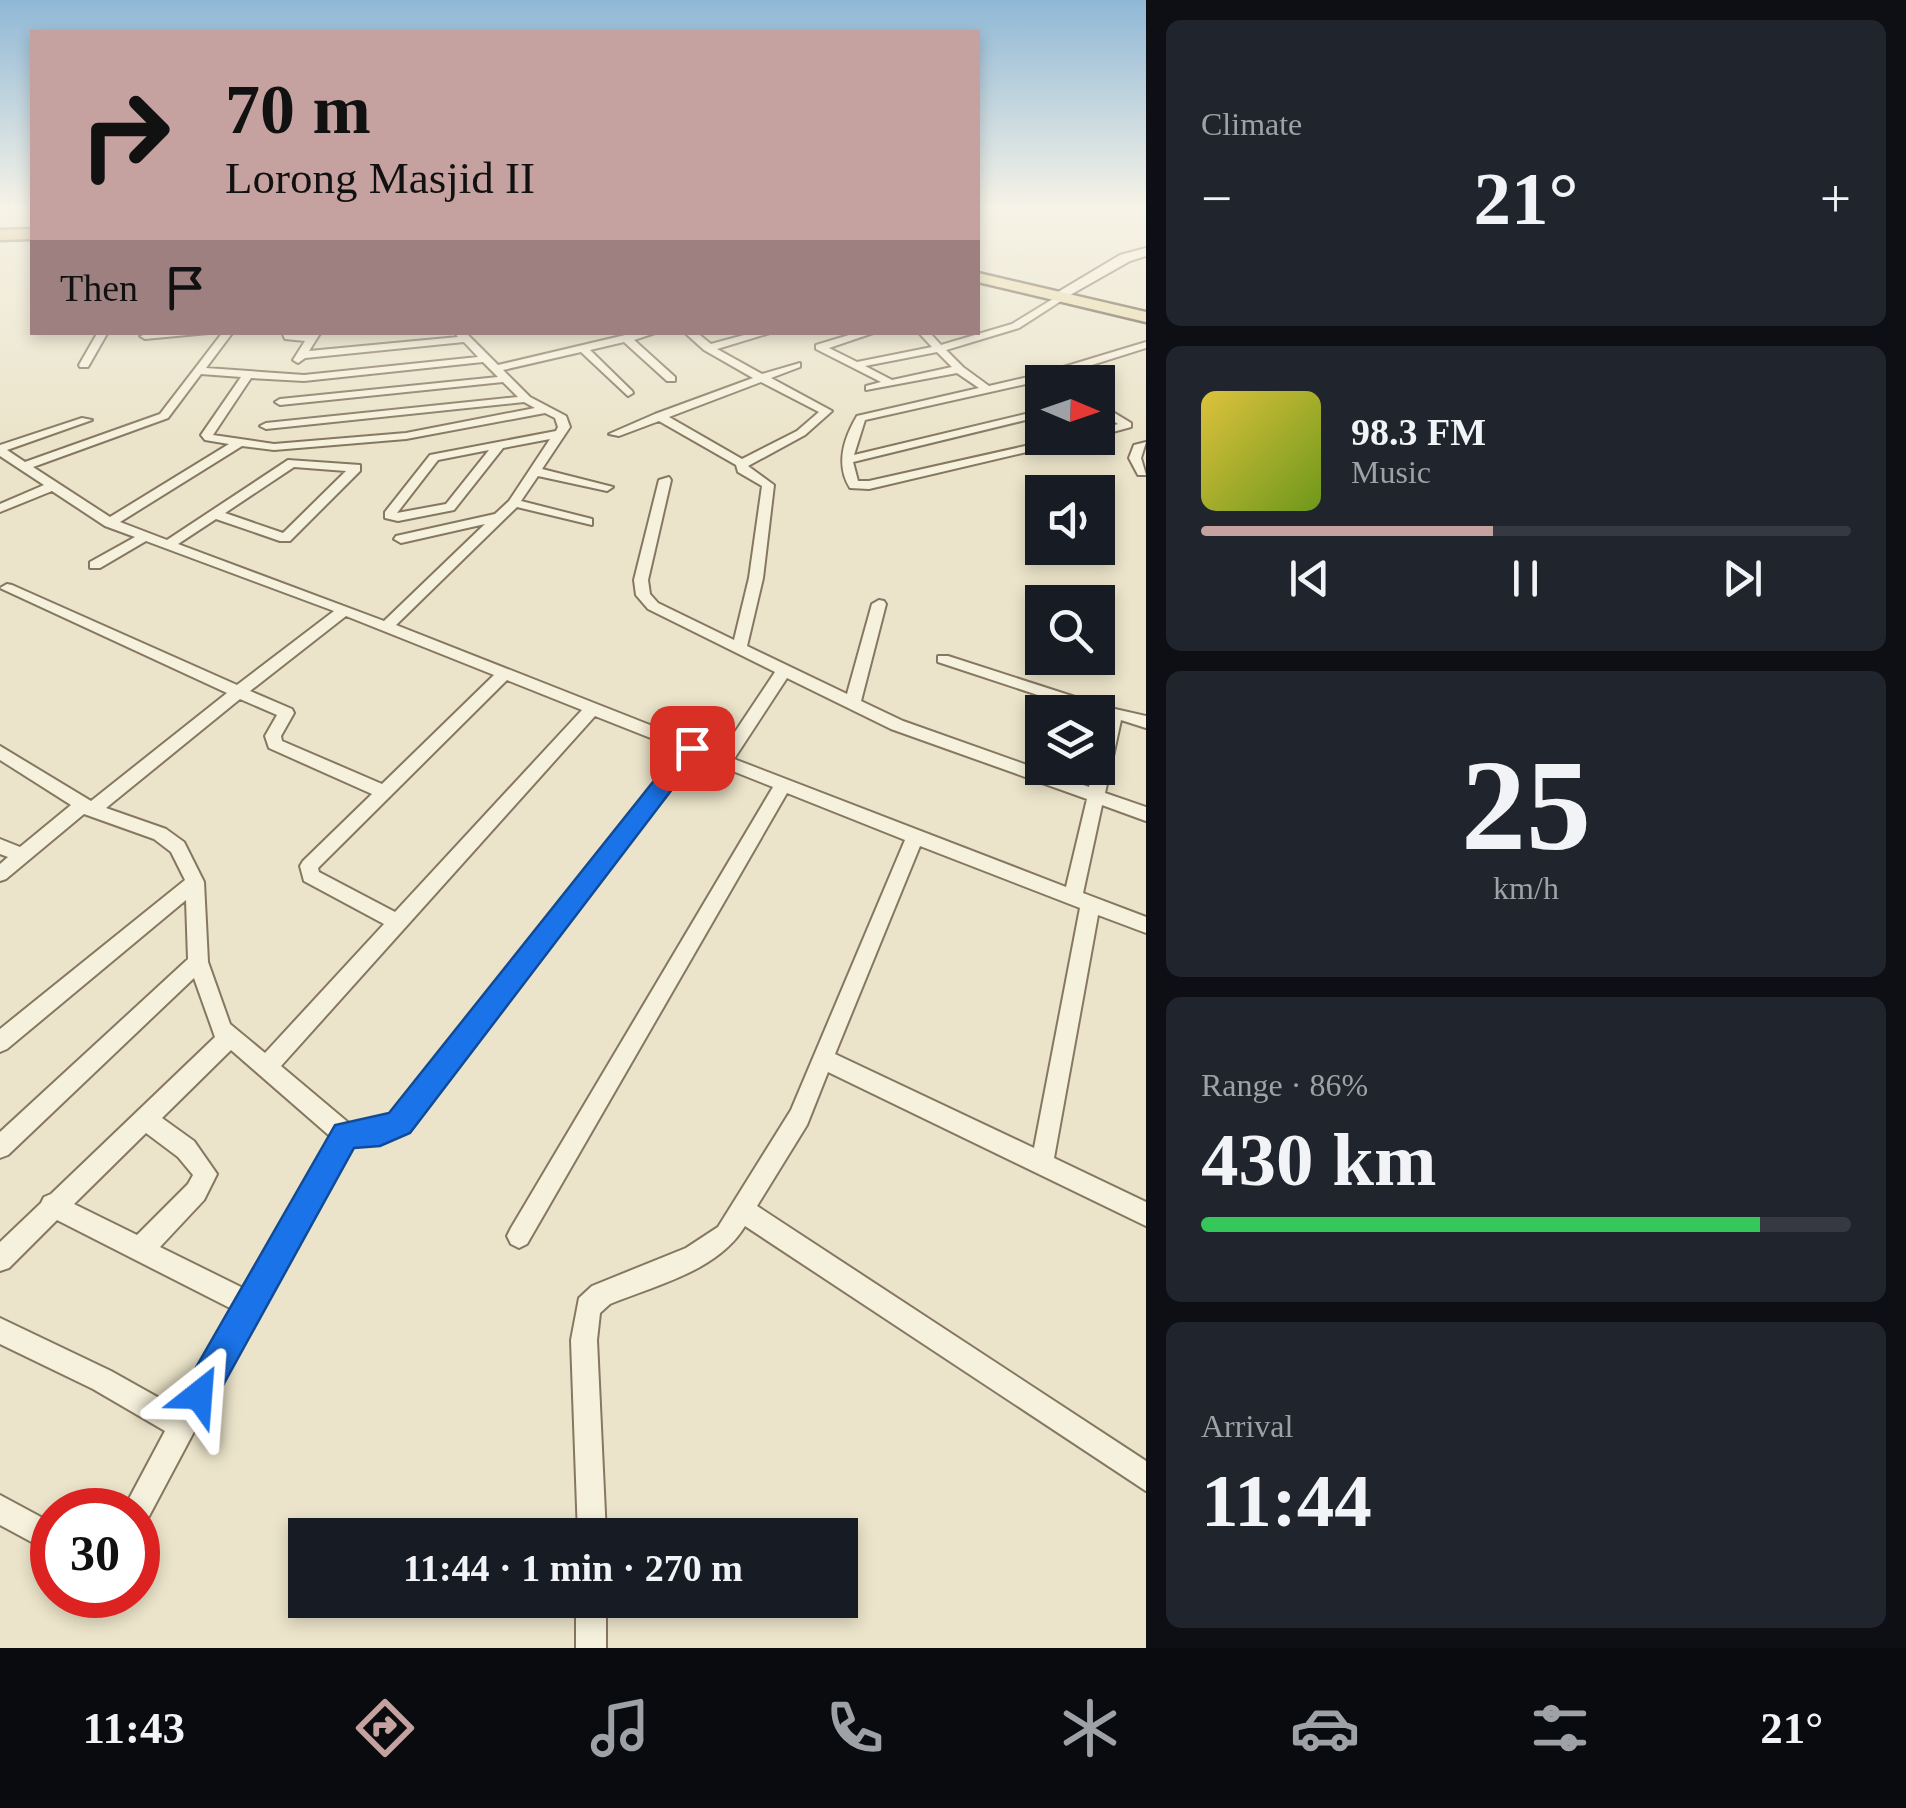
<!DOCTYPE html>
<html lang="en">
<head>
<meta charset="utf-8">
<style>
	:root { --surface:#171b24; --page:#20242c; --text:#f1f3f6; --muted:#9ea1a6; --line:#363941; --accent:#c5a19f }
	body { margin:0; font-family:Georgia,serif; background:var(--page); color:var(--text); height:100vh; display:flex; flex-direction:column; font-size:38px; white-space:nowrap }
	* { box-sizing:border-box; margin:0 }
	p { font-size:32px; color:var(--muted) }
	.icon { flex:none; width:55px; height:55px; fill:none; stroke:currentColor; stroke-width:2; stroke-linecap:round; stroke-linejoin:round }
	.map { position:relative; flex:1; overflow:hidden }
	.panel { display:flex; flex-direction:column; gap:20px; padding:20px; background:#0d0f14; width:760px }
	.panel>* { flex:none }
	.top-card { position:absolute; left:30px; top:30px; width:950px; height:305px; border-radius:0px; box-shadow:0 5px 15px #0003; background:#c5a19f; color:#111; overflow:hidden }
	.needle { width:65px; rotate:92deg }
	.buttons { position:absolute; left:1025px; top:365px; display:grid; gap:20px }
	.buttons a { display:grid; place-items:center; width:90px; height:90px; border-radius:0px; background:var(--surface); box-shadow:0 5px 15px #0003; font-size:50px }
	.speed { position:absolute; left:30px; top:1488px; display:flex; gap:20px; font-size:50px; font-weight:700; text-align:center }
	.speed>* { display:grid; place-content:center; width:130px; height:130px; border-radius:50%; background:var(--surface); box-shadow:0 5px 15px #0003; line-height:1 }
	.speed .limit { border:15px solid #d22; background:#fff; color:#111 }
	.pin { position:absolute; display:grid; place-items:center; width:85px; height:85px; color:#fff; margin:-42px; border-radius:20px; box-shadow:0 5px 15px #0006 }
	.me { position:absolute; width:110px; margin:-55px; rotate:28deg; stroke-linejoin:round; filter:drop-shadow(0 0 8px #0008) }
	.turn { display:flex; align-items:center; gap:35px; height:210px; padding:0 30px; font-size:45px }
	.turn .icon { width:130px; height:130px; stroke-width:2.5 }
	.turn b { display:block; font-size:70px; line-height:85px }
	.then { display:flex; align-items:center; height:95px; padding:0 30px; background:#0003; gap:20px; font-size:38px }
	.big { font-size:75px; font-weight:800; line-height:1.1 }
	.panel .widget { flex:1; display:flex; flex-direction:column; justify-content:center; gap:15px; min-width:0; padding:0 35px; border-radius:15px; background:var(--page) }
	.panel .dial { align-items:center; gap:0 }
	.dial b { font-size:130px; line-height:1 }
	.song { display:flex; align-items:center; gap:30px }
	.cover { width:120px; height:120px; border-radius:15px; background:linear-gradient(135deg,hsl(50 70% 55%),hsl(80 70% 35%)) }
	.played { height:10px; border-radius:5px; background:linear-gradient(90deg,var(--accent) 45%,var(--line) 45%) }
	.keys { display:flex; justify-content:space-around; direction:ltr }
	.heat { display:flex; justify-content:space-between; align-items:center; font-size:55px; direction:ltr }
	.charge { height:15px; border-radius:8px; background:linear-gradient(90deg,#34c759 86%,var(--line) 0) }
	.trip { position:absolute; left:288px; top:1518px; width:570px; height:100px; border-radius:0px; background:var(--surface); box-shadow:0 5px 15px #0003; font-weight:800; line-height:100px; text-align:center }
	.dock { display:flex; height:160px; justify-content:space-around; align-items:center; background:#090b0e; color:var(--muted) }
	.dock .icon { width:70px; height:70px }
	.dock .active { color:var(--accent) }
	.dock b { font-size:45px; color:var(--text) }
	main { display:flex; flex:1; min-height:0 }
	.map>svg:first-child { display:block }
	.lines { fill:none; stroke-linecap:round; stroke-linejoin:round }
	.street-casing { stroke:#867760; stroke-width:4 }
	.secondary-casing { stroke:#685843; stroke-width:4 }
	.primary-casing { stroke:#544533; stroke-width:5 }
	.highway-casing { stroke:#544533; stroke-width:5 }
	.street { fill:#f6f1dc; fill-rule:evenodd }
	.secondary { fill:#f6f1dc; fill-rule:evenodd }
	.primary { fill:#e9daa6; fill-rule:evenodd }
	.highway { fill:#d0aa64; fill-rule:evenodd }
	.route { fill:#1a73e8; stroke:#114b97; stroke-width:2.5 }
</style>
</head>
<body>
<main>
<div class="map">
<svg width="1146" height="1648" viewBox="0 0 1146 1648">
	<rect width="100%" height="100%" fill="#ebe4ca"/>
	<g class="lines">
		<g class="street-casing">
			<g id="street">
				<path d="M 1061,294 L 1066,297 L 1064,299 L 1019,328 L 946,350 L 963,367 L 989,386 L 1037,375 L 1146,342 L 1146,348 L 1044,380 L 865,420 L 854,455 L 1042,410 L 1042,416 L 853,462 L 858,481 L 869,481 L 1061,438 L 1079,438 L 1078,440 L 869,489 L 850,488 C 835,464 844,438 857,416 L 979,388 L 957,373 L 866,390 L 866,386 L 881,382 L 816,349 L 816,345 L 859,332 L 876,332 L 829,348 L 857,362 L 932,347 L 918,332 L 929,332 L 941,345 L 1012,324 ZM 937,352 L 952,367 L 892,380 L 865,366 Z"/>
				<path d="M 98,332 L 108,332 L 88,367 L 80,367 L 79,365 Z"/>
				<path d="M 154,332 L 219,332 L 145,339 L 140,336 Z"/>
				<path d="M 223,332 L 233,332 L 206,368 L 304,375 L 478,357 L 464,342 L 305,358 L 298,363 L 293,360 L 305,341 L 285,339 L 282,332 L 309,335 L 321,332 L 309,351 L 458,337 L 454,332 L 465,332 L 498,365 L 638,332 L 658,332 L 634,340 L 675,377 L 675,381 L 667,381 L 624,342 L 590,350 L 632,391 L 633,393 L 628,396 L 581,352 L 503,370 L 530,397 L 566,416 L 570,427 L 542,469 L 613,487 L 607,491 L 538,476 L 521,501 L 592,519 L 592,525 L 517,507 L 396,625 L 721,753 L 775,672 L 648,609 L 636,595 L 634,580 L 659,480 L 669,477 L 671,480 L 648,580 L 650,594 L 658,603 L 734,640 L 749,578 L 762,486 L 738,472 L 736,465 L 659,421 L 619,436 L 609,434 L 655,414 L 753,378 L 704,350 L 684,332 L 696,332 L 711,344 L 755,332 L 773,332 L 717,349 L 762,374 L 800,363 L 800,367 L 771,378 L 832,411 L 805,435 L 748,466 L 774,485 L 763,578 L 747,646 L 847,694 L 872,604 L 879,600 L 884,601 L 886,604 L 861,701 L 903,721 L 1089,787 L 1094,768 L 1098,768 L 1098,752 L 1105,718 L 1098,715 L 1098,712 L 1089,712 L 938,662 L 938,656 L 948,656 L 1106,707 L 1146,716 L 1146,728 L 1121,720 L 1105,793 L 1146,807 L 1146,821 L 1102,805 L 1083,893 L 1146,917 L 1146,933 L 1098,915 L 1054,1158 L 1146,1202 L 1146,1226 L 828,1072 L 807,1125 L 757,1206 L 1146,1461 L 1146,1491 L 745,1226 C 718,1271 656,1285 610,1304 L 600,1313 L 597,1340 L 606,1535 L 578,1535 L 571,1340 L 579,1298 L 592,1286 L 686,1248 L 718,1227 L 791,1110 L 905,840 L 787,793 L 527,1244 L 519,1248 L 511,1244 L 507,1236 L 511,1228 L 773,787 L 695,756 L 408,1131 L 380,1143 L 352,1145 L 257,1313 L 147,1520 L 138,1524 L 138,1510 L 123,1510 L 165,1431 L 93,1389 L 0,1344 L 0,1318 L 111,1371 L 177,1408 L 232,1309 L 57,1220 L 9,1268 L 0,1271 L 0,1242 L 41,1203 L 44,1197 L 51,1194 L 215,1037 L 194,978 L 8,1155 L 0,1158 L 0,1132 L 188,959 L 186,900 L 7,1049 L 0,1052 L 0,1029 L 185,880 L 171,852 L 154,839 L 84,814 L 6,879 L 0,881 L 0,864 L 8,857 L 0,854 L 0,839 L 20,847 L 71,805 L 0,760 L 0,746 L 91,801 L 227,693 L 0,588 L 7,584 L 12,585 L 237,685 L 334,611 L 146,541 L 100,568 L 90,568 L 90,562 L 135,537 L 105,526 L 52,491 L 0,512 L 0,504 L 44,485 L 0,456 L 0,445 L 82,418 L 92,420 L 7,450 L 25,462 L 160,414 ZM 483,362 L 498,377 L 280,399 L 275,402 L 280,405 L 503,382 L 518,397 L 266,423 L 260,426 L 266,429 L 524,402 L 535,408 L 406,433 L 274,444 L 213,435 L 251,378 L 304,381 ZM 201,374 L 241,377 L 201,435 L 205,440 L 229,444 L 110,517 L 33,467 L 168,418 ZM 761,382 L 819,412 L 797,431 L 742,459 L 669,417 ZM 545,413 L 555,418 L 558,427 L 556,431 L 430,455 L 385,512 L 385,518 L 398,521 L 454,510 L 503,448 L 550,439 L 509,501 L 495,514 L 396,536 L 394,539 L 401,543 L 485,524 L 384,621 L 178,544 L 216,519 L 280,541 L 290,541 L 360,471 L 360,465 L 288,460 L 167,540 L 120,522 L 242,446 L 274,450 L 406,439 ZM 489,450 L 446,504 L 397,513 L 438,460 ZM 294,467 L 346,471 L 283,533 L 225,513 ZM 346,616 L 494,675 L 382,784 L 282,741 L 281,736 L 294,713 L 292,709 L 250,691 ZM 787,678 L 891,729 L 1087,799 L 1066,887 L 734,759 ZM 507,680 L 582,710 L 395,912 L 319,872 L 318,868 ZM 240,699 L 277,715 L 265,736 L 269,748 L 372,794 L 303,861 L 300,866 L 304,881 L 384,924 L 265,1053 L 230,1024 L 208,962 L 204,882 L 184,842 L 166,829 L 106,808 ZM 595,716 L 681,750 L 392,1115 L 379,1121 L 350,1124 L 281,1066 ZM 920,846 L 1080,908 L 1034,1148 L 835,1054 ZM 231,1050 L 332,1138 L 243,1288 L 160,1247 L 204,1200 L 217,1174 L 194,1141 L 162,1118 ZM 146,1133 L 178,1157 L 193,1175 L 188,1184 L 137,1235 L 74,1204 Z"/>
				<path d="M 1098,403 L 1131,423 L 1131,427 L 1098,436 L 1098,430 L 1118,424 L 1098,411 Z"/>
				<path d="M 1146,442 L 1141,458 L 1146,475 L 1138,475 L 1129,458 L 1134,445 Z"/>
				<path d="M 0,1495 L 52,1523 L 52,1553 L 0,1525 Z"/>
				<rect x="576" y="1600" width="30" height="48"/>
			</g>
		</g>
		<g class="secondary-casing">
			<path id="secondary" d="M 1146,248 L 1146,256 L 1130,261 L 1070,295 L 1058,292 L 1120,255 Z"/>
		</g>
		<g class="primary-casing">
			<path id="primary" d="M 978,273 L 1146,312 L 1146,322 L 978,282 Z"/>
		</g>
		<g class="highway-casing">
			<path id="highway" d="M 32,229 L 32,239 L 0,240 L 0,230 Z"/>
		</g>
		<use href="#street" class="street"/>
		<use href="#secondary" class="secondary"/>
		<use href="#primary" class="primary"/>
		<use href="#highway" class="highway"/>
	</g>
	<linearGradient id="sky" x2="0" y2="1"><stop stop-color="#8fb8d6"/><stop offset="0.47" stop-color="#f6f3e7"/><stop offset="1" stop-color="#f6f3e7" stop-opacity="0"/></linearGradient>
	<rect width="1146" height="440" fill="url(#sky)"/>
	<path class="route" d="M 692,741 L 702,748 L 699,754 L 410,1133 L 380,1146 L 354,1148 L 211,1407 L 199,1412 L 187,1407 L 182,1395 L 187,1383 L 335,1125 L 389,1113 L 684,743 Z"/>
</svg>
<div class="buttons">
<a><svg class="needle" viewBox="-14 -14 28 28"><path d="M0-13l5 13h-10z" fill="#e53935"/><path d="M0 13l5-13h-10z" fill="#9ea1a6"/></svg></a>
<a><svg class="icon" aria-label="sound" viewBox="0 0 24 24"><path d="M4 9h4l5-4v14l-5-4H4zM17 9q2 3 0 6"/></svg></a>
<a><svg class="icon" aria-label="search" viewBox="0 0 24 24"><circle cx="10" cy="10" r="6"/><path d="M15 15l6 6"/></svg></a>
<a><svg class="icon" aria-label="layers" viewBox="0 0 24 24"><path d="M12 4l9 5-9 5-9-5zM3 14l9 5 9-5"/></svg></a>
</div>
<div class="speed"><div class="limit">30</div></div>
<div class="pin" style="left:692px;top:748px;background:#d93025"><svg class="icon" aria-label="arrive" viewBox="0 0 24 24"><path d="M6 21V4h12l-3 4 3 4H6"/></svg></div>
<svg class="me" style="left:199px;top:1395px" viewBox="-20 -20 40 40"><path d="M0-17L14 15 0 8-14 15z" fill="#1a73e8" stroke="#fff" stroke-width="4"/></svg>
<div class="trip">11:44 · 1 min · 270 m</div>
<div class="top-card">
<div class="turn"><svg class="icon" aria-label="right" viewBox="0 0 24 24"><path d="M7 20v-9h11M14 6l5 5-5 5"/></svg><div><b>70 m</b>Lorong Masjid II</div></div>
<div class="then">Then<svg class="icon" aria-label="arrive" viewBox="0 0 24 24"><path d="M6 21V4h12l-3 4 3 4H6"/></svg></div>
</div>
</div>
<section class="panel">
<div class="widget"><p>Climate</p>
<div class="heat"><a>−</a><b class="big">21°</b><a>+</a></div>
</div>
<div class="widget">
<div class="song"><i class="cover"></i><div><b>98.3 FM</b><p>Music</p></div></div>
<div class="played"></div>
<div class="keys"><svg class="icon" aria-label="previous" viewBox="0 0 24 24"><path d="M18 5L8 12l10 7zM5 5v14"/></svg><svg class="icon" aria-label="pause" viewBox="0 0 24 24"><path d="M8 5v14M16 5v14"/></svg><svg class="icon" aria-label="next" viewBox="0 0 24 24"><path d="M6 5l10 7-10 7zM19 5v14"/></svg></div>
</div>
<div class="widget dial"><b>25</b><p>km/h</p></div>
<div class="widget"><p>Range · 86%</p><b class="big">430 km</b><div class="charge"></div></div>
<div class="widget"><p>Arrival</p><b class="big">11:44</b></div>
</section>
</main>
<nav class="dock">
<b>11:43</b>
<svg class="icon active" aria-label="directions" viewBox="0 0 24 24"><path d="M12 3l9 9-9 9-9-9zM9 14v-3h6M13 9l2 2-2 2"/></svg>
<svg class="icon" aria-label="music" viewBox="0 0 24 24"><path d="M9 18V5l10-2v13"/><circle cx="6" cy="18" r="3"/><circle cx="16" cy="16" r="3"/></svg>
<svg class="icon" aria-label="phone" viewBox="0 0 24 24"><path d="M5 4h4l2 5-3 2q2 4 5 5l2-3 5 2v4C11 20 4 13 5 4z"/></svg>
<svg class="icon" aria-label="climate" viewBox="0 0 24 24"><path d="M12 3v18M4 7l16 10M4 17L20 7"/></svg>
<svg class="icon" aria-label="car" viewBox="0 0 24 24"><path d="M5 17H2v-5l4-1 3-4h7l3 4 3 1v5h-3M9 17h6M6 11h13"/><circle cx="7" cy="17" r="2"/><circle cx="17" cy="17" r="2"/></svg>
<svg class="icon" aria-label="filters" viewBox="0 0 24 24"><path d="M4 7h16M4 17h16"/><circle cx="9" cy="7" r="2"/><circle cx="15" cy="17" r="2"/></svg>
<b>21°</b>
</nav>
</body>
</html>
